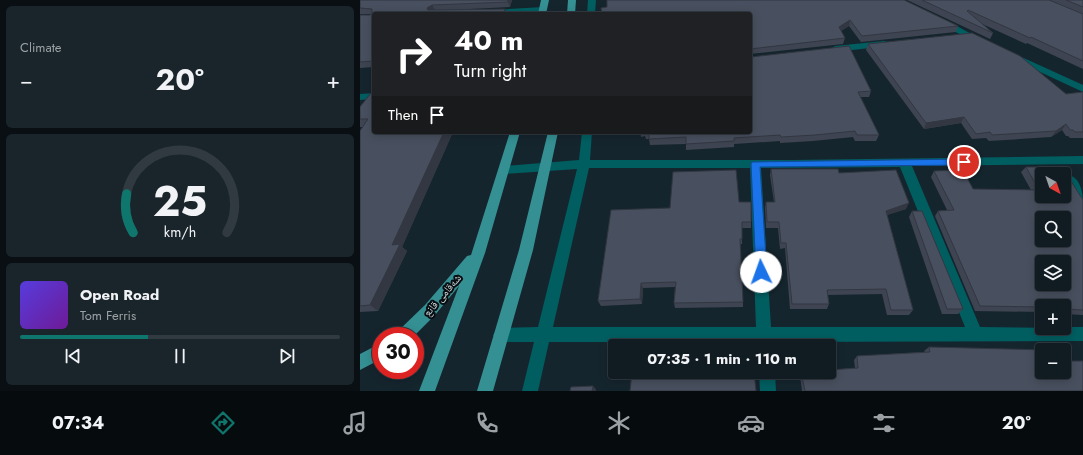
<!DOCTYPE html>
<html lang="en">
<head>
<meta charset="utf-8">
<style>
	:root { --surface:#101c22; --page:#19252a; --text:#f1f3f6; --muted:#9ca1a5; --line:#303a40; --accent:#0f766e }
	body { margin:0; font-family:Jost,"Noto Naskh Arabic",sans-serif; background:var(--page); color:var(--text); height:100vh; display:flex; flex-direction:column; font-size:15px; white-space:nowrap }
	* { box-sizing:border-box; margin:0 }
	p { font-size:13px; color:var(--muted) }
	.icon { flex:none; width:22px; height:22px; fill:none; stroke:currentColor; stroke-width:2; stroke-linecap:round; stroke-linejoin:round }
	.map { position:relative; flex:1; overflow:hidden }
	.panel { display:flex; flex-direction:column; gap:6px; padding:6px; background:#090f13; width:360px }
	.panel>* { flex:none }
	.hud { position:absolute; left:12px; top:12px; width:380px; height:122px; border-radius:4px; box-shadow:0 2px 10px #0003,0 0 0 1px var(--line); background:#202124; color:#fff; overflow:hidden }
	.needle { width:26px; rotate:140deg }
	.fabs { position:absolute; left:675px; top:167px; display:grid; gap:8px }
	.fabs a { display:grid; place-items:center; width:36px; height:36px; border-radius:4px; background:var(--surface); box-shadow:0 2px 10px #0003,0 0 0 1px var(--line); font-size:20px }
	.speed { position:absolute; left:12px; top:327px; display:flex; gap:8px; font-size:20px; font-weight:700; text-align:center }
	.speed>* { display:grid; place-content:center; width:52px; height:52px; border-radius:50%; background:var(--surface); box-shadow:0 2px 10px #0003,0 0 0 1px var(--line); line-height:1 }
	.speed .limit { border:6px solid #d22; background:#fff; color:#111 }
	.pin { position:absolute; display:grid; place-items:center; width:34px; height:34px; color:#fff; margin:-17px; border:2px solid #fff; border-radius:50%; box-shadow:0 1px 4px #0007 }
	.me { position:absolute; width:44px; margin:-22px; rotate:357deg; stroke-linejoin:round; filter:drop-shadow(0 0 3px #0008) }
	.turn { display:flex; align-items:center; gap:14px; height:84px; padding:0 16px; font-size:18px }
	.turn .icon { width:52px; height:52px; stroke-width:2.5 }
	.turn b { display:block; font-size:28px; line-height:34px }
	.then { display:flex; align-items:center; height:38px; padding:0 16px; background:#0003; gap:8px; font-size:15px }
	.big { font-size:30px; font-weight:700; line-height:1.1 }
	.panel .tile { flex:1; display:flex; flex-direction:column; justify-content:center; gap:6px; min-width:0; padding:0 14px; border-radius:6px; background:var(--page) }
	.panel .dial { align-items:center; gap:0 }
	.dial svg { height:104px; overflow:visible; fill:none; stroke:var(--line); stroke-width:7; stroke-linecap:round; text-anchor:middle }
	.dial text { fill:var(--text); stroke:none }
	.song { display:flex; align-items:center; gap:12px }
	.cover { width:48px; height:48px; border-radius:6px; background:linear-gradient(135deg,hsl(250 70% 55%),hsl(280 70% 35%)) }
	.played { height:4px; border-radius:2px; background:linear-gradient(90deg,var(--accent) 40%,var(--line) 40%) }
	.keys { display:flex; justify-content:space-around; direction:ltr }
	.heat { display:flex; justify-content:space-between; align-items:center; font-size:22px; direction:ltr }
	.trip { position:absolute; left:248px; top:339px; width:228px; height:40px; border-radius:4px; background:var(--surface); box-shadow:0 2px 10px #0003,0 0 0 1px var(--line); font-weight:700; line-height:40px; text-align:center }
	.menu { display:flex; height:64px; justify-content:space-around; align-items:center; background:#060b0e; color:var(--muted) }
	.menu .icon { width:28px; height:28px }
	.menu .current { color:var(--accent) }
	.menu b { font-size:18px; color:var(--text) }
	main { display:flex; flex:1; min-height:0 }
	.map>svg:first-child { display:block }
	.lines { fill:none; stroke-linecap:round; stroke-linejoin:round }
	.minor { fill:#005e61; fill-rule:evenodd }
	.major { fill:#359093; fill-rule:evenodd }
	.wall { fill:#3e4451 }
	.shaded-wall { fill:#323742 }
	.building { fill:#484f5e; stroke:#323742; fill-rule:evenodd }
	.route { fill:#1a73e8; stroke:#114b97 }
	.labels { text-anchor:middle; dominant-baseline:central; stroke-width:4; stroke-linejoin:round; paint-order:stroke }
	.street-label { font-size:11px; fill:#cbd6db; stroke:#070d11 }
</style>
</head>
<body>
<main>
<section class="panel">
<div class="tile"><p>Climate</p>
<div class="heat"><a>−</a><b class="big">20°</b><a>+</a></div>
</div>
<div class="tile dial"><svg viewBox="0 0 100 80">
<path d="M14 69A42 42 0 1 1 86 69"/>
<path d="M14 69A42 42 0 0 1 9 39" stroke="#0f766e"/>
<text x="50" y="56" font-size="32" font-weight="700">25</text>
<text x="50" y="72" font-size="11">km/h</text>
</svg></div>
<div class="tile">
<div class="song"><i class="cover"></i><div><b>Open Road</b><p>Tom Ferris</p></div></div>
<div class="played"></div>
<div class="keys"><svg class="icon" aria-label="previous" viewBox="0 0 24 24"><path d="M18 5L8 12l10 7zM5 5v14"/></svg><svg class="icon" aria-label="pause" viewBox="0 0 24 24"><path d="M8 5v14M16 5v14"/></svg><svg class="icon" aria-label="next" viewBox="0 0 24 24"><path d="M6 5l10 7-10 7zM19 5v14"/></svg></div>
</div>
</section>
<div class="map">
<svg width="723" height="391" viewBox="0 0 723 391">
	<rect width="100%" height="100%" fill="#15252e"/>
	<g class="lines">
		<g class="minor">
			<path d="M 228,0 L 236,0 L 235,14 L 227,14 Z"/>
			<path d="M 183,7 L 187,9 L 186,11 L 137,14 L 130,14 L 127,12 L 131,10 Z"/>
			<path d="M 580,20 L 586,20 L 624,41 L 620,44 L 617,43 L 580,24 Z"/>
			<path d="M 524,41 L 527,42 L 528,44 L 527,46 L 475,52 L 471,49 L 475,46 Z"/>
			<path d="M 655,54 L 723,85 L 723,92 L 652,59 L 651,57 L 652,55 Z"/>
			<path d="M 14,93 L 14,99 L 0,100 L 0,94 Z"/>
			<path d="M 222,132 L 232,132 L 230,160 L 432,160 L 723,156 L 723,164 L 552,166 L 620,327 L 704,328 L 704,327 L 723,327 L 723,341 L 412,342 L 413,346 L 397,346 L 397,342 L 189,342 L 178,391 L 162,391 L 174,342 L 141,342 L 136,340 L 133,335 L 136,330 L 141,328 L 178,327 L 217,169 L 144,174 L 140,173 L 138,170 L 140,167 L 144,166 L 219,160 ZM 540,167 L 605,327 L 411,327 L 401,168 ZM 229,168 L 390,168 L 396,327 L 193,327 Z"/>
			<path d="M 709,175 C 721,178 723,194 723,205 L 719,203 L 704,180 L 705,176 Z"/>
			<path d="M 399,372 L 415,372 L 416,391 L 400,391 Z"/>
		</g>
		<g class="major">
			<path d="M 181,0 L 189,0 L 186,14 L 178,14 Z"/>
			<path d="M 208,0 L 216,0 L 215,14 L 207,14 Z"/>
			<path d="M 150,132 L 160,132 L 125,253 L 75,391 L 59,391 L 99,286 L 75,315 L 54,336 L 35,336 L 38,331 L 65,305 L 107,256 L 111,255 Z"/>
			<path d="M 188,132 L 198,132 L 173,250 L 133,391 L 117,391 L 159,250 Z"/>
			<path d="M 21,343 L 21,359 L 0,370 L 0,354 Z"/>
		</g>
	</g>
	<g class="wall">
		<path d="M 0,0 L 152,0 L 150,7 L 14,14 L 14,67 L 0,68 L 0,15 L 10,15 L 12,14 L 0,14 Z"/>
		<path d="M 247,0 L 544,0 L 598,26 L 596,32 L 501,42 L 489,26 L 481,31 L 485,38 L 483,44 L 390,54 L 390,14 L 242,14 L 241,8 L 247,7 Z"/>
		<path d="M 547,0 L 723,0 L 723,69 L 667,43 L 666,44 L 620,23 L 633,33 L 630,39 Z"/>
		<path d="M 508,44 L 706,94 L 723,92 L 723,138 L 710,138 L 708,136 L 706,136 L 702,130 L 691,137 L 629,141 L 626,138 L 612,139 L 601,123 L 564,129 L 506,50 Z"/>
		<path d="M 390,57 L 511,91 L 509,97 L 500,97 L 519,135 L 516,141 L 495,141 L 493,137 L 453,141 L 420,143 L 420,141 L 374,144 L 374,147 L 326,150 L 326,144 L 290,145 L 289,139 L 286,139 L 285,136 L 281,137 L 280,132 L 390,132 Z"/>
		<path d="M 11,93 L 14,132 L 93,132 L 42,247 L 47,251 L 18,311 L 0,312 L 0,131 L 3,127 L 0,127 L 0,107 Z"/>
		<path d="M 666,167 L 723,200 L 723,315 L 704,314 L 704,306 L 682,306 L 682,312 L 615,311 L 575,216 L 578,211 L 587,210 L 571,177 L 574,171 L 613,189 L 671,190 L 661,172 Z"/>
		<path d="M 411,169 L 479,173 L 546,209 L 527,215 L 553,310 L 549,315 L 527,315 L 522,294 L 467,295 L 469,304 L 467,309 L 430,309 L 425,248 L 420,249 L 418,228 L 406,228 L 405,208 L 406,202 L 414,202 L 410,175 Z"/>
		<path d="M 379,202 L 391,222 L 391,228 L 382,228 L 382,244 L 380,244 L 383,302 L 383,307 L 315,308 L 314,303 L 315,287 L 283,288 L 282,304 L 241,306 L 238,301 L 310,208 Z"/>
		<path d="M 552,211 L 603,309 L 598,314 L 582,314 L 549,217 Z"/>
		<path d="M 569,347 L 723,391 L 442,391 L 440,376 L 441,372 L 495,368 L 494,360 L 497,356 L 565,352 L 564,351 Z"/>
	</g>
	<g class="shaded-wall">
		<path d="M 148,0 L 152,0 L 150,7 L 148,2 Z"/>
		<path d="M 72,5 L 75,10 L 70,14 L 67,8 Z"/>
		<path d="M 145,9 L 147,14 L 144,14 Z"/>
		<path d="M 490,20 L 489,26 L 478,33 L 479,27 Z"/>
		<path d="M 604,117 L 601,123 L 564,129 L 566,123 Z"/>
		<path d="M 706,124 L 702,130 L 691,137 L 696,131 Z"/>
		<path d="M 84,132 L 93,132 L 42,247 L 47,251 L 18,311 L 10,305 L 32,245 Z"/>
		<path d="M 549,203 L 546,209 L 523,216 L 526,211 Z"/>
		<path d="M 281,283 L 283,288 L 282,304 L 280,299 Z"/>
		<path d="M 233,386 L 236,389 L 236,391 L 232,391 Z"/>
	</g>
	<g class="building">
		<path d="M 0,0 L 148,0 L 148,2 L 72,5 L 67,8 L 68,10 L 145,9 L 144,14 L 14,14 L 14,61 L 0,62 L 0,15 L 10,15 L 12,14 L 12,9 L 0,8 Z"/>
		<path d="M 247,0 L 544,0 L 598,26 L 502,36 L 490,20 L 479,27 L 485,38 L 390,49 L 390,14 L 242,14 L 241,8 L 247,7 Z"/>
		<path d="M 562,0 L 689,0 L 723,14 L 723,61 L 671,37 L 670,38 L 608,10 L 607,11 L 633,33 Z"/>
		<path d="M 706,0 L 723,0 L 723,7 Z"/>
		<path d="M 612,33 L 660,56 L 706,94 L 723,92 L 723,132 L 715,132 L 713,130 L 710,130 L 706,124 L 696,131 L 632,135 L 630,132 L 616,134 L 604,117 L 566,123 L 508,44 Z"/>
		<path d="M 489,46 L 511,91 L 498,92 L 519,135 L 497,135 L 495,131 L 455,135 L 421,137 L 420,135 L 374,138 L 374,141 L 326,144 L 326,137 L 289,139 L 289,132 L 285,133 L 285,132 L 390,132 L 390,57 L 391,57 Z"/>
		<path d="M 11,93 L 14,93 L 14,132 L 84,132 L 32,245 L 40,244 L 10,305 L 0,306 L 0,131 L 8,119 L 0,119 L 0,107 Z"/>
		<path d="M 666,167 L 702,167 L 723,200 L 723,310 L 704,309 L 704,306 L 682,306 L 682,307 L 620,306 L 578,211 L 594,210 L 574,171 L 603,170 L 613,189 L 679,190 ZM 682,174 L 704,174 L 704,196 L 682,196 ZM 682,218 L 704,218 L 704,240 L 682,240 ZM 682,262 L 704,262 L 704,284 L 682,284 Z"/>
		<path d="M 411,169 L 478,169 L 479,173 L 536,170 L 549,203 L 526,211 L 553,310 L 531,310 L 526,289 L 467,290 L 469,304 L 432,304 L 426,243 L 421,243 L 419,222 L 407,222 L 406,202 L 415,202 Z"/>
		<path d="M 376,170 L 379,202 L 391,202 L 391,222 L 382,222 L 382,239 L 380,239 L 383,302 L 314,303 L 316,282 L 281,283 L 280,299 L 238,301 L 251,210 L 310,208 L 313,172 Z"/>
		<path d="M 552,211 L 562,211 L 603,309 L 587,309 Z"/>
		<path d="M 569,347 L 686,350 L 682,350 L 682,372 L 704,372 L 704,351 L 706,351 L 711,361 L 723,361 L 723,391 L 445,391 L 441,372 L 469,372 L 469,370 L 498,368 L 497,356 L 570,352 Z"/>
		<path d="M 272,372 L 394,372 L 396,391 L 270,391 Z"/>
		<path d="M 233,386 L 232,391 L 210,391 L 211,387 Z"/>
	</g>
	<path class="route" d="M 604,159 L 609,162 L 604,165 L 400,167 L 407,272 L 405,276 L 401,277 L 398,276 L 396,272 L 391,164 L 392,162 Z"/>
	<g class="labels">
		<g class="street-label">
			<text transform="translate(82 295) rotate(-49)">شەقامی قانع</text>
		</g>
	</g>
</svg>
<div class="fabs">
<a><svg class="needle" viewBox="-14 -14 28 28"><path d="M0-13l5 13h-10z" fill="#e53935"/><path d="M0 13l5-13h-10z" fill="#9ca1a5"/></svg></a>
<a><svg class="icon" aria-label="search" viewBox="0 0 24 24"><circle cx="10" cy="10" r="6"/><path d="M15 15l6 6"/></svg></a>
<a><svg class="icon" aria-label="layers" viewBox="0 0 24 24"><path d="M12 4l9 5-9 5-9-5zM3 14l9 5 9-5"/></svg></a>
<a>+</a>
<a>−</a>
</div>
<div class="speed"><div class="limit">30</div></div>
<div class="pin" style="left:604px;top:162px;background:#d93025"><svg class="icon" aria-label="arrive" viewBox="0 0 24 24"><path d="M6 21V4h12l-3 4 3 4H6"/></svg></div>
<svg class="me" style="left:401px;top:272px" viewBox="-20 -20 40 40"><circle r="19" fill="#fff"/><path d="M0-13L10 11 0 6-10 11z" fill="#1a73e8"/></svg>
<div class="trip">07:35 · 1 min · 110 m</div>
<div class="hud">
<div class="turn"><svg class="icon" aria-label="right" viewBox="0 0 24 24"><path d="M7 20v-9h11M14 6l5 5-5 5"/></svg><div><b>40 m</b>Turn right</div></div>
<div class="then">Then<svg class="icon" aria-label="arrive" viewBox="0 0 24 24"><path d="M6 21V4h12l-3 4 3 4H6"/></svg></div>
</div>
</div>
</main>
<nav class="menu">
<b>07:34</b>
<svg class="icon current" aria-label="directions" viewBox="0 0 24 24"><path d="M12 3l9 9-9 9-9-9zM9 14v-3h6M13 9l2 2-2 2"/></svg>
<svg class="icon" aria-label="music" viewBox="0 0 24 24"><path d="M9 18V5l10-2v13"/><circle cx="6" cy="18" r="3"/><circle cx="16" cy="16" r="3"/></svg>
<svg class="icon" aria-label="phone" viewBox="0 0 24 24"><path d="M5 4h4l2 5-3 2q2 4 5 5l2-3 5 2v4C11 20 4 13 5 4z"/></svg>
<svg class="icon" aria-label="climate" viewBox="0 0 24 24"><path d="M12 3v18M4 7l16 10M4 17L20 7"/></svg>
<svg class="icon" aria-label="car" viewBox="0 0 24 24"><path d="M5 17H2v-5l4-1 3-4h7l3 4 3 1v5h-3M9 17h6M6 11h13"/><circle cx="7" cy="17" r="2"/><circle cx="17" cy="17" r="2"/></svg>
<svg class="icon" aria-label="filters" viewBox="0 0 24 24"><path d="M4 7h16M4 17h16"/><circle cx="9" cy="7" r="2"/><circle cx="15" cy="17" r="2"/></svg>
<b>20°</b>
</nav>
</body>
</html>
